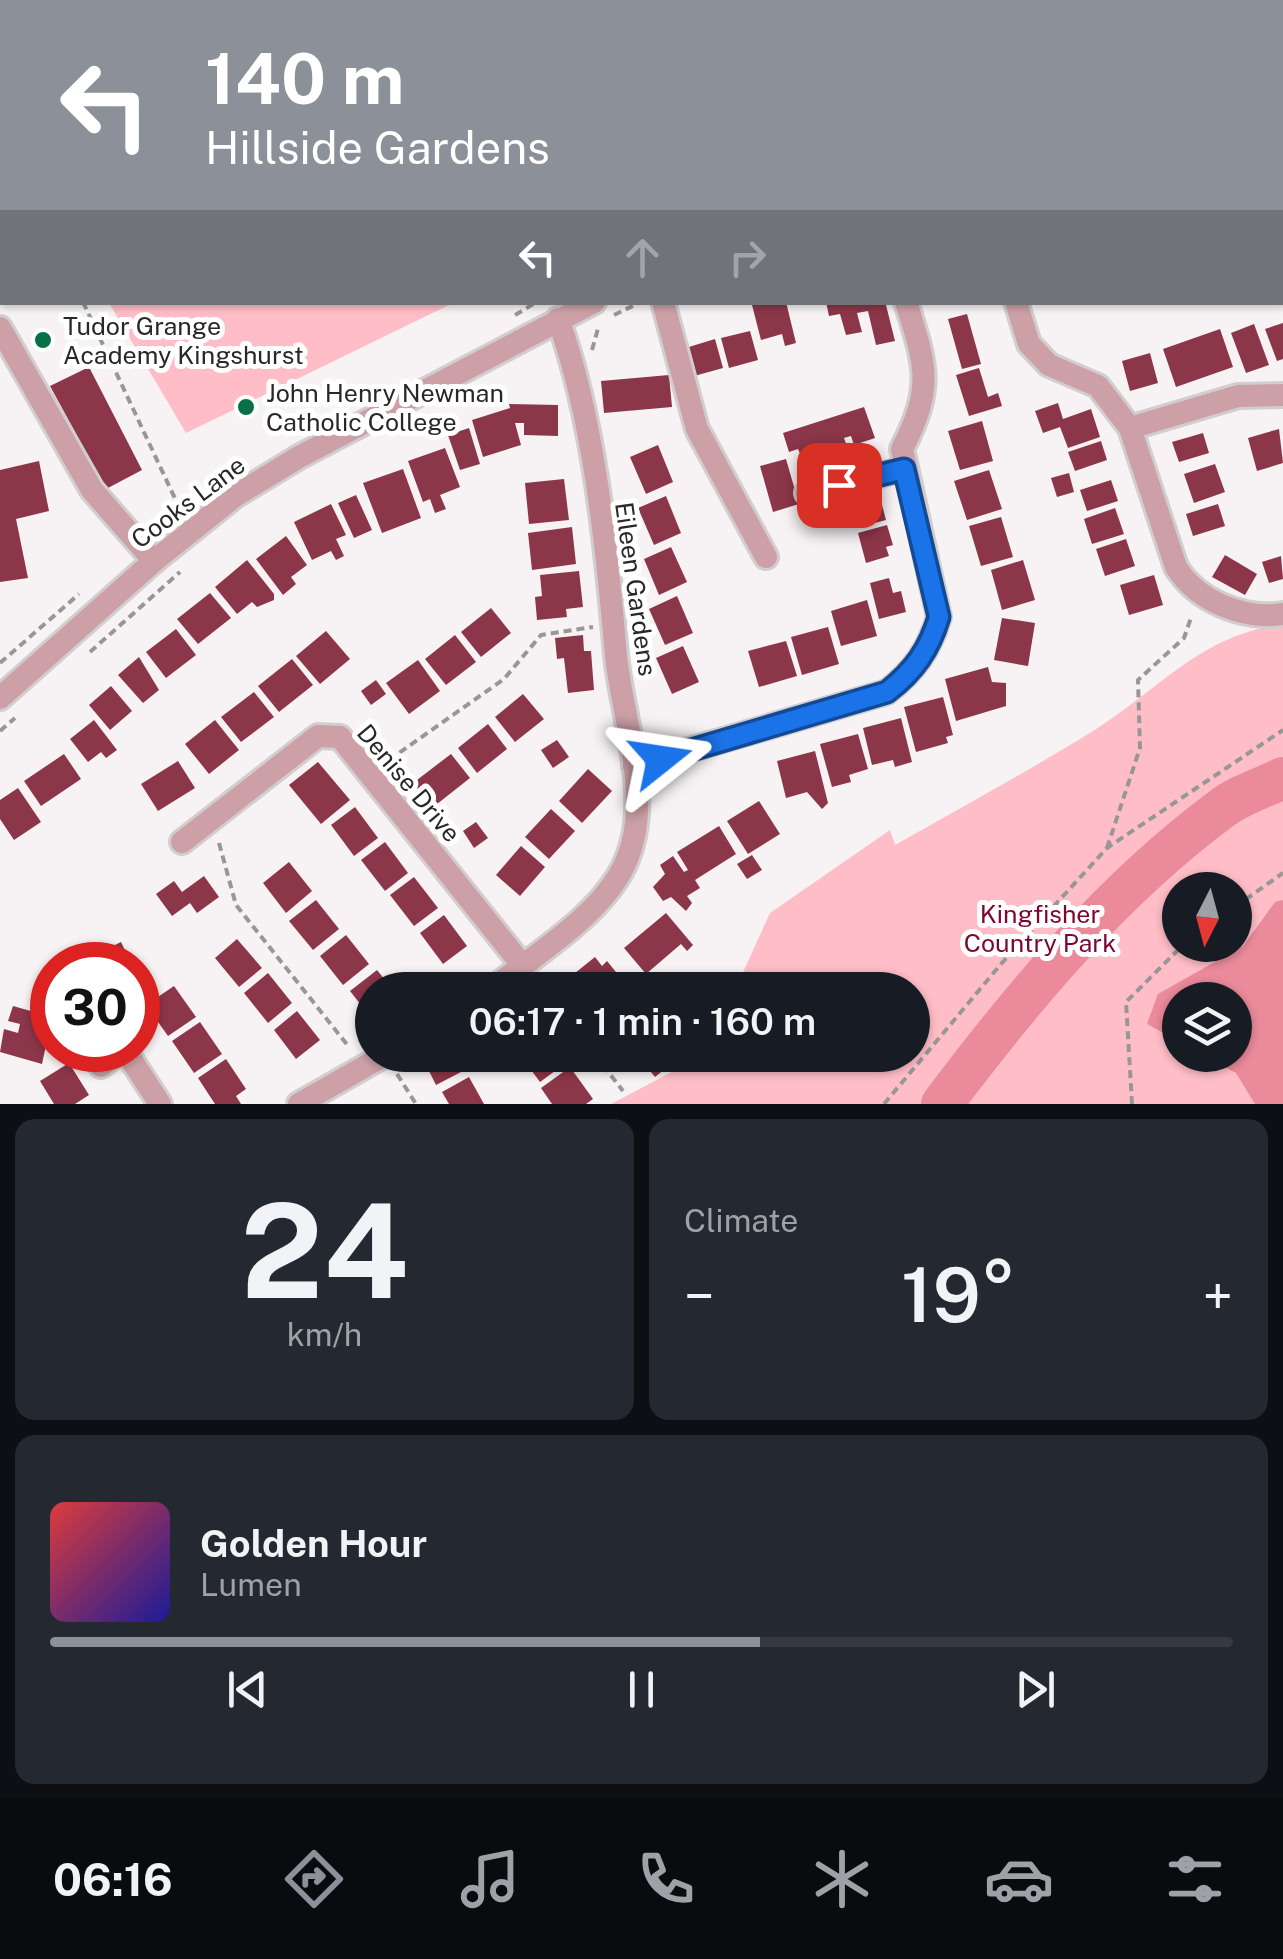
<!DOCTYPE html>
<html lang="en">
<head>
<meta charset="utf-8">
<style>
	:root { --surface:#171b24; --page:#242831; --text:#f1f3f6; --muted:#9ea1a6; --line:#363941; --accent:#8c9099 }
	body { margin:0; font-family:"Public Sans",sans-serif; background:var(--page); color:var(--text); height:100vh; display:flex; flex-direction:column; font-size:38px; white-space:nowrap }
	* { box-sizing:border-box; margin:0 }
	p { font-size:32px; color:var(--muted) }
	.icon { flex:none; width:55px; height:55px; fill:none; stroke:currentColor; stroke-width:2; stroke-linecap:round; stroke-linejoin:round }
	.map { position:relative; height:1104px; overflow:hidden }
	.side { display:flex; flex-direction:column; gap:15px; padding:15px; background:#0d0f14; flex:1 }
	.side>* { flex:none }
	.banner { position:absolute; left:0px; top:0px; width:1285px; height:305px; box-shadow:0 2px 8px #0004; background:#8c9099; color:#fff; overflow:hidden }
	.needle { width:65px; rotate:186deg }
	.controls { position:absolute; left:1162px; top:872px; display:grid; gap:20px }
	.controls a { display:grid; place-items:center; width:90px; height:90px; border-radius:50%; background:var(--surface); box-shadow:0 2px 8px #0004; font-size:50px }
	.speed { position:absolute; left:30px; top:942px; display:flex; gap:20px; font-size:50px; font-weight:700; text-align:center }
	.speed>* { display:grid; place-content:center; width:130px; height:130px; border-radius:50%; background:var(--surface); box-shadow:0 2px 8px #0004; line-height:1 }
	.speed .limit { border:15px solid #d22; background:#fff; color:#111 }
	.pin { position:absolute; display:grid; place-items:center; width:85px; height:85px; color:#fff; margin:-42px; border-radius:20px; box-shadow:0 5px 15px #0006 }
	.me { position:absolute; width:110px; margin:-55px; rotate:75deg; stroke-linejoin:round; filter:drop-shadow(0 0 8px #0008) }
	.turn { display:flex; align-items:center; gap:35px; height:210px; padding:0 40px; font-size:45px }
	.turn .icon { width:130px; height:130px; stroke-width:2.5 }
	.turn b { display:block; font-size:70px; line-height:85px }
	.lanes { display:flex; align-items:center; height:95px; padding:0 40px; background:#0003; justify-content:center; gap:50px; direction:ltr }
	.lanes .off { opacity:.35 }
	.big { font-size:75px; font-weight:600; line-height:1.1 }
	.side .card { flex:1; display:flex; flex-direction:column; justify-content:center; gap:15px; min-width:0; padding:0 35px; border-radius:20px; background:var(--page) }
	.side .dial { align-items:center; gap:0 }
	.dial b { font-size:130px; line-height:1 }
	.song { display:flex; align-items:center; gap:30px }
	.cover { width:120px; height:120px; border-radius:15px; background:linear-gradient(135deg,hsl(0 70% 55%),hsl(240 70% 35%)) }
	.played { height:10px; border-radius:5px; background:linear-gradient(90deg,var(--accent) 60%,var(--line) 60%) }
	.keys { display:flex; justify-content:space-around; direction:ltr }
	.heat { display:flex; justify-content:space-between; align-items:center; font-size:55px; direction:ltr }
	.side .tiles { flex:1; display:grid; gap:15px; grid-template-columns:1fr 1fr }
	.card:last-child { grid-column:span 2 }
	.trip { position:absolute; left:355px; top:972px; width:575px; height:100px; border-radius:50px; background:var(--surface); box-shadow:0 2px 8px #0004; font-weight:600; line-height:100px; text-align:center }
	.menu { display:flex; height:160px; justify-content:space-around; align-items:center; background:#090b0e; color:var(--muted) }
	.menu .icon { width:70px; height:70px }
	.menu .current { color:var(--accent) }
	.menu b { font-size:45px; color:var(--text) }
	.map>svg:first-child { display:block }
	.green { fill:#ffbec7; fill-rule:evenodd }
	.water { fill:#ea8a9b }
	.lines { fill:none; stroke-linecap:round; stroke-linejoin:round }
	.river { stroke:#ea8a9b; stroke-width:42 }
	.building { fill:#8c3649 }
	.minor-casing { stroke:#d2cecf; stroke-width:28 }
	.path { stroke:#989696; stroke-width:4; stroke-dasharray:8 5; stroke-linecap:butt }
	.minor { stroke:#cca0a6; stroke-width:22 }
	.route-casing { stroke:#114b97; stroke-width:25 }
	.route { stroke:#1a73e8; stroke-width:18 }
	.poi-dot { fill:#077047; stroke:#fff; stroke-width:4 }
	.labels { text-anchor:middle; dominant-baseline:central; stroke-width:10; stroke-linejoin:round; paint-order:stroke }
	.poi-label { font-size:25px; fill:#292828; stroke:#fff; text-anchor:start }
	.street-label { font-size:25px; fill:#292828; stroke:#fff }
	.park-label { font-size:25px; fill:#7d0632; stroke:#fff }
</style>
</head>
<body>
<div class="map">
<svg width="1283" height="1104" viewBox="0 0 1283 1104">
	<rect width="100%" height="100%" fill="#f7f3f4"/>
	<g class="green">
		<path d="M 109,303 L 109,302 L 453,303 L 186,433 Z"/>
		<path d="M 1283,624 L 1283,1104 L 611,1104 L 704,1055 L 912,1055 L 912,990 L 735,990 L 770,913 L 890,830 L 895,845 C 961,808 1028,771 1093,731 C 1160,689 1200,635 1283,624 ZM 1180,890 L 1235,890 L 1235,945 L 1180,945 ZM 1180,1000 L 1235,1000 L 1235,1055 L 1180,1055 Z"/>
	</g>
	<path class="water" d="M 1283,900 L 1283,1104 L 1255,1104 L 1236,1073 L 1203,1055 L 1235,1055 L 1235,1000 L 1180,1000 L 1180,1042 L 1147,1024 L 1158,994 L 1243,946 L 1275,902 Z"/>
	<g class="lines">
		<path class="river" d="M 942,1104 C 1023,996 1112,890 1221,809 C 1239,795 1263,788 1283,778"/>
	</g>
	<g class="building">
		<path d="M 786,302 L 796,343 L 785,346 L 782,334 L 761,340 L 752,305 Z"/>
		<path d="M 826,302 L 886,305 L 895,341 L 876,345 L 868,311 L 857,313 L 862,332 L 846,335 L 840,314 L 829,316 Z"/>
		<path d="M 967,314 L 981,364 L 962,369 L 948,319 Z"/>
		<path d="M 1283,323 L 1283,359 L 1277,361 L 1265,329 Z"/>
		<path d="M 1254,324 L 1269,365 L 1246,373 L 1231,333 Z"/>
		<path d="M 1220,329 L 1233,367 L 1176,387 L 1163,349 Z"/>
		<path d="M 750,331 L 758,360 L 729,368 L 721,338 Z"/>
		<path d="M 715,339 L 723,368 L 687,378 L 679,350 Z"/>
		<path d="M 1150,353 L 1158,383 L 1130,391 L 1122,361 Z"/>
		<path d="M 89,367 L 142,470 L 106,489 L 50,386 Z"/>
		<path d="M 979,368 L 988,397 L 998,393 L 1002,406 L 969,416 L 956,375 Z"/>
		<path d="M 669,375 L 672,407 L 604,413 L 601,381 Z"/>
		<path d="M 1058,403 L 1063,419 L 1091,409 L 1100,437 L 1068,448 L 1060,427 L 1043,433 L 1035,411 Z"/>
		<path d="M 509,404 L 558,405 L 558,436 L 524,435 L 524,423 L 515,423 L 521,445 L 483,457 L 472,420 L 510,408 Z"/>
		<path d="M 864,407 L 875,438 L 854,445 L 851,436 L 844,438 L 847,446 L 827,452 L 825,443 L 818,445 L 820,450 L 801,456 L 798,449 L 789,452 L 783,433 Z"/>
		<path d="M 982,421 L 993,461 L 960,470 L 948,431 Z"/>
		<path d="M 469,428 L 480,464 L 460,470 L 448,435 Z"/>
		<path d="M 1279,429 L 1283,463 L 1257,471 L 1248,438 Z"/>
		<path d="M 1203,433 L 1209,453 L 1179,462 L 1172,442 Z"/>
		<path d="M 1101,441 L 1107,460 L 1075,471 L 1068,452 Z"/>
		<path d="M 658,445 L 673,482 L 646,494 L 630,457 Z"/>
		<path d="M 445,448 L 460,487 L 440,495 L 446,509 L 435,513 L 430,499 L 423,502 L 408,461 Z"/>
		<path d="M 786,459 L 799,504 L 773,512 L 760,466 Z"/>
		<path d="M 39,461 L 49,511 L 16,519 L 28,578 L 0,582 L 0,470 Z"/>
		<path d="M 1215,464 L 1225,492 L 1194,503 L 1184,474 Z"/>
		<path d="M 403,469 L 421,518 L 382,533 L 363,483 Z"/>
		<path d="M 989,470 L 1002,509 L 967,520 L 954,481 Z"/>
		<path d="M 1069,473 L 1074,492 L 1057,497 L 1051,478 Z"/>
		<path d="M 564,479 L 569,520 L 529,524 L 525,483 Z"/>
		<path d="M 1111,480 L 1118,501 L 1087,511 L 1080,490 Z"/>
		<path d="M 878,490 L 886,520 L 856,528 L 848,498 Z"/>
		<path d="M 356,495 L 372,530 L 354,538 L 338,503 Z"/>
		<path d="M 666,496 L 681,533 L 654,545 L 638,508 Z"/>
		<path d="M 331,504 L 346,535 L 336,539 L 344,556 L 336,560 L 331,551 L 312,560 L 294,522 Z"/>
		<path d="M 1218,504 L 1225,526 L 1193,536 L 1186,514 Z"/>
		<path d="M 1115,508 L 1124,534 L 1092,544 L 1084,519 Z"/>
		<path d="M 1001,517 L 1013,557 L 981,566 L 969,526 Z"/>
		<path d="M 887,525 L 893,545 L 886,547 L 889,556 L 866,563 L 858,533 Z"/>
		<path d="M 572,527 L 576,564 L 532,570 L 528,533 Z"/>
		<path d="M 286,536 L 307,565 L 291,577 L 296,584 L 283,595 L 256,559 Z"/>
		<path d="M 1126,539 L 1135,566 L 1105,576 L 1096,549 Z"/>
		<path d="M 671,547 L 687,582 L 659,595 L 644,559 Z"/>
		<path d="M 1225,555 L 1257,574 L 1245,595 L 1212,577 Z"/>
		<path d="M 1281,556 L 1283,579 L 1269,583 L 1262,562 Z"/>
		<path d="M 247,560 L 274,594 L 274,600 L 257,607 L 252,602 L 237,614 L 215,587 Z"/>
		<path d="M 1023,560 L 1035,600 L 1002,610 L 991,570 Z"/>
		<path d="M 579,571 L 583,607 L 566,609 L 567,617 L 537,620 L 535,597 L 542,596 L 540,575 Z"/>
		<path d="M 1154,575 L 1163,605 L 1129,615 L 1120,585 Z"/>
		<path d="M 889,578 L 893,593 L 901,591 L 906,612 L 879,619 L 870,583 Z"/>
		<path d="M 210,593 L 231,618 L 198,644 L 177,619 Z"/>
		<path d="M 677,596 L 693,633 L 665,645 L 649,609 Z"/>
		<path d="M 867,600 L 877,636 L 841,646 L 831,611 Z"/>
		<path d="M 491,608 L 511,633 L 481,657 L 461,632 Z"/>
		<path d="M 1002,618 L 1035,623 L 1028,666 L 994,660 Z"/>
		<path d="M 828,627 L 839,664 L 802,675 L 791,637 Z"/>
		<path d="M 176,629 L 196,655 L 166,678 L 146,652 Z"/>
		<path d="M 326,631 L 350,659 L 320,684 L 296,656 Z"/>
		<path d="M 455,635 L 476,662 L 446,685 L 425,659 Z"/>
		<path d="M 583,635 L 584,651 L 591,651 L 594,690 L 568,693 L 564,658 L 557,659 L 555,638 Z"/>
		<path d="M 786,641 L 797,676 L 759,687 L 748,651 Z"/>
		<path d="M 683,646 L 699,682 L 672,694 L 656,658 Z"/>
		<path d="M 139,657 L 159,690 L 143,703 L 118,675 Z"/>
		<path d="M 292,659 L 313,685 L 279,712 L 258,686 Z"/>
		<path d="M 418,660 L 440,691 L 409,714 L 386,683 Z"/>
		<path d="M 988,667 L 992,682 L 1006,683 L 1006,706 L 956,721 L 945,679 Z"/>
		<path d="M 376,680 L 386,694 L 371,705 L 361,691 Z"/>
		<path d="M 111,686 L 132,711 L 110,730 L 89,705 Z"/>
		<path d="M 254,692 L 274,717 L 241,742 L 221,717 Z"/>
		<path d="M 523,694 L 544,719 L 515,742 L 495,717 Z"/>
		<path d="M 943,697 L 953,735 L 946,737 L 948,743 L 916,752 L 904,707 Z"/>
		<path d="M 901,718 L 912,762 L 895,767 L 893,760 L 872,765 L 863,728 Z"/>
		<path d="M 94,720 L 117,750 L 106,758 L 101,752 L 88,762 L 70,739 Z"/>
		<path d="M 215,720 L 239,750 L 209,774 L 185,744 Z"/>
		<path d="M 488,724 L 507,749 L 477,773 L 458,748 Z"/>
		<path d="M 858,734 L 868,769 L 849,775 L 851,782 L 832,787 L 820,744 Z"/>
		<path d="M 557,740 L 569,757 L 553,768 L 541,750 Z"/>
		<path d="M 815,751 L 828,803 L 822,809 L 807,792 L 786,798 L 777,761 Z"/>
		<path d="M 64,754 L 81,779 L 41,806 L 24,781 Z"/>
		<path d="M 451,754 L 470,778 L 432,808 L 413,783 Z"/>
		<path d="M 178,761 L 195,788 L 158,811 L 141,784 Z"/>
		<path d="M 318,762 L 350,800 L 321,824 L 289,785 Z"/>
		<path d="M 588,769 L 612,791 L 582,823 L 559,801 Z"/>
		<path d="M 18,788 L 41,822 L 14,840 L 0,819 L 0,800 Z"/>
		<path d="M 759,801 L 780,834 L 748,854 L 727,821 Z"/>
		<path d="M 355,807 L 378,838 L 354,856 L 331,825 Z"/>
		<path d="M 551,809 L 575,831 L 549,859 L 525,837 Z"/>
		<path d="M 476,822 L 488,838 L 474,848 L 463,831 Z"/>
		<path d="M 719,826 L 736,854 L 695,880 L 700,888 L 687,896 L 692,903 L 686,911 L 671,897 L 663,901 L 653,887 L 665,874 L 660,865 L 673,856 L 684,872 L 688,870 L 677,852 Z"/>
		<path d="M 385,842 L 408,873 L 385,891 L 361,860 Z"/>
		<path d="M 521,846 L 545,867 L 520,896 L 496,875 Z"/>
		<path d="M 752,855 L 762,870 L 747,879 L 737,864 Z"/>
		<path d="M 289,862 L 312,891 L 286,913 L 263,883 Z"/>
		<path d="M 204,876 L 219,897 L 197,913 L 190,903 L 172,916 L 156,894 L 174,881 L 182,892 Z"/>
		<path d="M 414,877 L 438,908 L 414,926 L 390,895 Z"/>
		<path d="M 316,900 L 339,929 L 313,950 L 289,921 Z"/>
		<path d="M 666,913 L 693,945 L 687,951 L 681,944 L 646,974 L 624,948 Z"/>
		<path d="M 444,915 L 467,946 L 443,964 L 420,933 Z"/>
		<path d="M 346,935 L 369,964 L 343,985 L 320,956 Z"/>
		<path d="M 237,939 L 262,968 L 239,987 L 215,958 Z"/>
		<path d="M 121,942 L 132,965 L 98,965 L 93,956 Z"/>
		<path d="M 595,957 L 602,966 L 607,961 L 620,977 L 604,990 L 581,990 L 570,977 Z"/>
		<path d="M 377,970 L 393,990 L 372,990 L 372,1019 L 350,991 Z"/>
		<path d="M 268,973 L 292,1003 L 268,1023 L 244,993 Z"/>
		<path d="M 174,986 L 196,1017 L 168,1036 L 146,1005 Z"/>
		<path d="M 13,1006 L 52,1017 L 42,1064 L 0,1052 L 4,1029 L 18,1033 L 20,1024 L 8,1021 Z"/>
		<path d="M 297,1011 L 320,1040 L 296,1059 L 274,1030 Z"/>
		<path d="M 200,1022 L 222,1054 L 194,1073 L 172,1041 Z"/>
		<path d="M 455,1055 L 463,1071 L 436,1085 L 428,1069 Z"/>
		<path d="M 520,1055 L 560,1055 L 566,1063 L 540,1082 Z"/>
		<path d="M 637,1055 L 662,1055 L 657,1059 L 665,1069 L 655,1077 Z"/>
		<path d="M 226,1059 L 246,1089 L 236,1096 L 241,1104 L 215,1104 L 198,1078 Z"/>
		<path d="M 69,1063 L 89,1095 L 75,1104 L 54,1104 L 40,1081 Z"/>
		<path d="M 570,1067 L 593,1099 L 586,1104 L 552,1104 L 541,1088 Z"/>
		<path d="M 469,1077 L 484,1104 L 449,1104 L 442,1092 Z"/>
	</g>
	<g class="lines">
		<g class="minor-casing">
			<g id="minor">
				<path d="M 1104,0 L 1105,2"/>
				<path d="M 615,2 L 623,0"/>
				<path d="M 1282,55 L 1283,55"/>
				<path d="M 663,302 L 697,429 L 766,557"/>
				<path d="M 1016,302 L 1029,344 L 1049,365 L 1098,386 L 1130,428 L 1238,396 L 1283,395"/>
				<path d="M 0,328 L 92,490 L 154,561"/>
				<path d="M 1130,428 L 1176,567 C 1197,601 1243,620 1283,614"/>
				<path d="M 807,493 L 904,469"/>
				<path d="M 0,698 L 154,561 L 235,496 L 299,457 L 594,302"/>
				<path d="M 634,766 L 887,692 C 914,671 929,650 939,617 L 902,449 C 934,387 926,366 906,302"/>
				<path d="M 182,842 L 318,736 L 340,737 L 522,965"/>
				<path d="M 491,990 C 534,955 599,917 624,866 C 655,802 623,723 616,656 C 607,550 594,418 558,319"/>
				<path d="M 125,1050 L 160,1104"/>
				<path d="M 101,1066 L 121,1050"/>
				<path d="M 299,1104 L 385,1055"/>
			</g>
		</g>
		<g class="path">
			<path d="M 0,1 L 2,11"/>
			<path d="M 1282,25 L 1283,25"/>
			<path d="M 1282,86 L 1283,86"/>
			<path d="M 83,302 L 179,507"/>
			<path d="M 515,315 L 537,302"/>
			<path d="M 614,315 L 641,302"/>
			<path d="M 592,350 L 599,325"/>
			<path d="M 154,528 L 186,503"/>
			<path d="M 90,652 L 180,572"/>
			<path d="M 0,663 L 79,594"/>
			<path d="M 0,731 L 15,718"/>
			<path d="M 389,760 L 504,679 L 541,635 L 593,627"/>
			<path d="M 219,843 L 236,905 L 349,1047"/>
			<path d="M 1107,848 L 1140,748 L 1138,680 L 1184,638 L 1192,615"/>
			<path d="M 1235,907 L 1283,873"/>
			<path d="M 595,1055 L 623,1091"/>
			<path d="M 397,1074 L 416,1104"/>
			<path d="M 884,1104 L 1001,964 L 1107,848 L 1283,730"/>
			<path d="M 1132,1104 L 1126,1002 L 1183,945"/>
		</g>
		<use href="#minor" class="minor"/>
	</g>
	<g class="lines">
		<g class="route-casing">
			<path id="route" d="M 661,759 L 887,692 C 914,671 929,650 939,617 L 904,469 L 839,485"/>
		</g>
		<use href="#route" class="route"/>
	</g>
	<g class="poi-dot">
		<circle cx="43" cy="340" r="10"/>
		<circle cx="246" cy="407" r="10"/>
	</g>
	<g class="labels">
		<g class="poi-label">
			<text x="63" y="326">Tudor Grange<tspan x="63" dy="29">Academy Kingshurst</tspan></text>
			<text x="266" y="393">John Henry Newman<tspan x="266" dy="29">Catholic College</tspan></text>
		</g>
		<g class="street-label">
			<text transform="translate(188 502) rotate(-37)">Cooks Lane</text>
			<text transform="translate(636 589) rotate(82)">Eileen Gardens</text>
			<text transform="translate(409 783) rotate(50)">Denise Drive</text>
		</g>
		<g class="park-label">
			<text x="1040" y="914">Kingfisher<tspan x="1040" dy="29">Country Park</tspan></text>
		</g>
	</g>
</svg>
<div class="controls">
<a><svg class="needle" viewBox="-14 -14 28 28"><path d="M0-13l5 13h-10z" fill="#e53935"/><path d="M0 13l5-13h-10z" fill="#9ea1a6"/></svg></a>
<a><svg class="icon" aria-label="layers" viewBox="0 0 24 24"><path d="M12 4l9 5-9 5-9-5zM3 14l9 5 9-5"/></svg></a>
</div>
<div class="speed"><div class="limit">30</div></div>
<div class="pin" style="left:839px;top:485px;background:#d93025"><svg class="icon" aria-label="arrive" viewBox="0 0 24 24"><path d="M6 21V4h12l-3 4 3 4H6"/></svg></div>
<svg class="me" style="left:661px;top:759px" viewBox="-20 -20 40 40"><path d="M0-17L14 15 0 8-14 15z" fill="#1a73e8" stroke="#fff" stroke-width="4"/></svg>
<div class="trip">06:17 · 1 min · 160 m</div>
<div class="banner">
<div class="turn"><svg class="icon" aria-label="left" viewBox="0 0 24 24"><path d="M17 20v-9H6M10 6l-5 5 5 5"/></svg><div><b>140 m</b>Hillside Gardens</div></div>
<div class="lanes"><svg class="icon" aria-label="left" viewBox="0 0 24 24"><path d="M17 20v-9H6M10 6l-5 5 5 5"/></svg><svg class="icon off" aria-label="ahead" viewBox="0 0 24 24"><path d="M12 20V5M6 11l6-6 6 6"/></svg><svg class="icon off" aria-label="right" viewBox="0 0 24 24"><path d="M7 20v-9h11M14 6l5 5-5 5"/></svg></div>
</div>
</div>
<section class="side">
<div class="tiles">
<div class="card dial"><b>24</b><p>km/h</p></div>
<div class="card"><p>Climate</p>
<div class="heat"><a>−</a><b class="big">19°</b><a>+</a></div>
</div>
<div class="card">
<div class="song"><i class="cover"></i><div><b>Golden Hour</b><p>Lumen</p></div></div>
<div class="played"></div>
<div class="keys"><svg class="icon" aria-label="previous" viewBox="0 0 24 24"><path d="M18 5L8 12l10 7zM5 5v14"/></svg><svg class="icon" aria-label="pause" viewBox="0 0 24 24"><path d="M8 5v14M16 5v14"/></svg><svg class="icon" aria-label="next" viewBox="0 0 24 24"><path d="M6 5l10 7-10 7zM19 5v14"/></svg></div>
</div>
</div>
</section>
<nav class="menu">
<b>06:16</b>
<svg class="icon current" aria-label="directions" viewBox="0 0 24 24"><path d="M12 3l9 9-9 9-9-9zM9 14v-3h6M13 9l2 2-2 2"/></svg>
<svg class="icon" aria-label="music" viewBox="0 0 24 24"><path d="M9 18V5l10-2v13"/><circle cx="6" cy="18" r="3"/><circle cx="16" cy="16" r="3"/></svg>
<svg class="icon" aria-label="phone" viewBox="0 0 24 24"><path d="M5 4h4l2 5-3 2q2 4 5 5l2-3 5 2v4C11 20 4 13 5 4z"/></svg>
<svg class="icon" aria-label="climate" viewBox="0 0 24 24"><path d="M12 3v18M4 7l16 10M4 17L20 7"/></svg>
<svg class="icon" aria-label="car" viewBox="0 0 24 24"><path d="M5 17H2v-5l4-1 3-4h7l3 4 3 1v5h-3M9 17h6M6 11h13"/><circle cx="7" cy="17" r="2"/><circle cx="17" cy="17" r="2"/></svg>
<svg class="icon" aria-label="filters" viewBox="0 0 24 24"><path d="M4 7h16M4 17h16"/><circle cx="9" cy="7" r="2"/><circle cx="15" cy="17" r="2"/></svg>
</nav>
</body>
</html>
